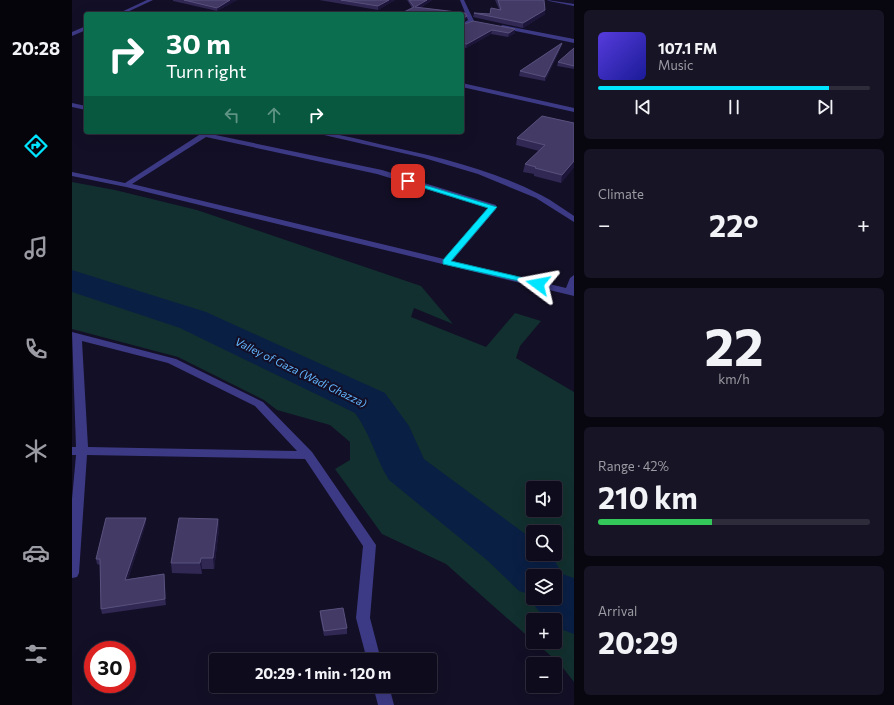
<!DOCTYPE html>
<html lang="en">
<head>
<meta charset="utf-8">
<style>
	:root { --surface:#0e0b1c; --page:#171425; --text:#f1f3f6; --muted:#9b9ba3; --line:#2e2b3b; --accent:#00e5ff }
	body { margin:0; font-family:Commissioner,sans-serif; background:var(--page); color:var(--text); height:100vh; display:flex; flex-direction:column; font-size:15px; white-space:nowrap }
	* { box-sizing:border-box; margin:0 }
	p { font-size:13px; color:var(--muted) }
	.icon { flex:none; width:22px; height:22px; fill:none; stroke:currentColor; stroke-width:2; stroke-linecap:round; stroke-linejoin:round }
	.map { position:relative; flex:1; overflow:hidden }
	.sheet { display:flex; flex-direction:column; gap:10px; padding:10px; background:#08060f; width:320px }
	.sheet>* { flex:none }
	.hud { position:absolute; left:12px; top:12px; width:380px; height:122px; border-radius:4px; box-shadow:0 4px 16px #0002,0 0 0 1px var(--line); background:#0b6e4f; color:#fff; overflow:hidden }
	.controls { position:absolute; left:454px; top:481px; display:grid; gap:8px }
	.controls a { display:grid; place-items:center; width:36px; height:36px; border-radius:4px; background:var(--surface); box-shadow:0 4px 16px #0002,0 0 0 1px var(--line); font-size:20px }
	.speed { position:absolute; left:12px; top:641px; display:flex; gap:8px; font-size:20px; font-weight:700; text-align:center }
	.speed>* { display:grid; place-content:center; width:52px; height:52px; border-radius:50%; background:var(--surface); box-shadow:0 4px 16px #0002,0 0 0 1px var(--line); line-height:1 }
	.speed .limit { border:6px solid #d22; background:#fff; color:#111 }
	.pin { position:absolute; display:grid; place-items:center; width:34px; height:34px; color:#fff; margin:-17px; border-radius:8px; box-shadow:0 2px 6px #0006 }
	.me { position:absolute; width:44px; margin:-22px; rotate:283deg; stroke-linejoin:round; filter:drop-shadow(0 0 3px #0008) }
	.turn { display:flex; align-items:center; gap:14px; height:84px; padding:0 16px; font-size:18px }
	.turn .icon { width:52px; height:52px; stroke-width:2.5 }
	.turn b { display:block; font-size:28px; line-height:34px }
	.lanes { display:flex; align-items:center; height:38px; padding:0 16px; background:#0003; justify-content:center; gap:20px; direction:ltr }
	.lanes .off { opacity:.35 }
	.big { font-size:30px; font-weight:700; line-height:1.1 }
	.sheet .widget { flex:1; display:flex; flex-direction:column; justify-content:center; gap:6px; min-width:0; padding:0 14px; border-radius:6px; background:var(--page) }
	.sheet .dial { align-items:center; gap:0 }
	.dial b { font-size:52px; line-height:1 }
	.song { display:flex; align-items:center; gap:12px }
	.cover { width:48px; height:48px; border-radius:6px; background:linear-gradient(135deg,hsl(250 70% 55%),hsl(240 70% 35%)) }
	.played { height:4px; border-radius:2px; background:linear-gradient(90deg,var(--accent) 85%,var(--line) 85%) }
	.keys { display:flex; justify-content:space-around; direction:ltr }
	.heat { display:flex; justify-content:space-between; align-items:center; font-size:22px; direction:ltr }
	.charge { height:6px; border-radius:3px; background:linear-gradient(90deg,#34c759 42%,var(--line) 0) }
	.trip { position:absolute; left:137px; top:653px; width:228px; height:40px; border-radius:4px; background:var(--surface); box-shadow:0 4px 16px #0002,0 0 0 1px var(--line); font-weight:700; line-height:40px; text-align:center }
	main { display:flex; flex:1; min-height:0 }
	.tabs { display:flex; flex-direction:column; width:72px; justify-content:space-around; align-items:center; background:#06040b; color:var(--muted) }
	.tabs .icon { width:28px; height:28px }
	.tabs .current { color:var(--accent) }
	.tabs b { font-size:18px; color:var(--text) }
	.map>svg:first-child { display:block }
	.green { fill:#12302f; fill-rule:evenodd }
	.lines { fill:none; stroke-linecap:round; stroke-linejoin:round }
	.river { fill:#0a1f44; fill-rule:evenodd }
	.minor { fill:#3d3a85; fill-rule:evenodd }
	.wall { fill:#312854 }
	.shaded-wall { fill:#1d163a }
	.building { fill:#433a66; stroke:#5a527e }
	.route { fill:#00e5ff; stroke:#0095a6 }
	.labels { text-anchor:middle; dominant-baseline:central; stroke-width:4; stroke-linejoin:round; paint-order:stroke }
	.water-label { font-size:11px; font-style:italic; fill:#62b6ff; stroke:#130f26 }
</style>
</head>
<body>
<main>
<nav class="tabs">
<b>20:28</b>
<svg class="icon current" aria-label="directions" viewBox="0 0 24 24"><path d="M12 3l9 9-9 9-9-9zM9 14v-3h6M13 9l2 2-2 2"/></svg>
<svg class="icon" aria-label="music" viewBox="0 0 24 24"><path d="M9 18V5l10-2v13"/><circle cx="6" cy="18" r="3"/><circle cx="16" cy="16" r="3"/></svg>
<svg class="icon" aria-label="phone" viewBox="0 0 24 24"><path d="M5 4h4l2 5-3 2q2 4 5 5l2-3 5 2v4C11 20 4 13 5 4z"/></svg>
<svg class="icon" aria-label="climate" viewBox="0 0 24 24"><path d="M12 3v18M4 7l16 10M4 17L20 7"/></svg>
<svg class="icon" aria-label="car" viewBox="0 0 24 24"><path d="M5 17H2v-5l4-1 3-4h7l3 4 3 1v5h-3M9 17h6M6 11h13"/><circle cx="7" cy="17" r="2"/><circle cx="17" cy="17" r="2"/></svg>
<svg class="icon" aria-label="filters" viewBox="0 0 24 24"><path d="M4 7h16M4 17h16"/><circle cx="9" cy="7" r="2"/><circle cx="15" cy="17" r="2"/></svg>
</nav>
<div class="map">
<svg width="502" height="705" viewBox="0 0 502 705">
	<rect width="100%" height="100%" fill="#130f26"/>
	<path class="green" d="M 0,182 L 43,190 L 125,210 L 349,286 L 381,324 L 342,308 L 339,317 L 414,347 L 443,313 L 469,321 L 448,346 L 444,358 L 502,392 L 502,682 L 488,664 L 463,642 L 483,642 L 483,620 L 461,620 L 461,641 L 374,564 L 310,534 L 263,469 L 278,460 L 278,442 L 258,425 L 205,410 L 192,400 L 106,357 L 0,329 ZM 461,488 L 483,488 L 483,510 L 461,510 ZM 461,532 L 483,532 L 483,554 L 461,554 ZM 461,576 L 483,576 L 483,598 L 461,598 Z"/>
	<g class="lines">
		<path class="river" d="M 0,270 L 134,312 L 313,393 L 337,426 L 352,459 L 452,533 L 461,541 L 461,554 L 475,554 L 483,561 L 490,574 L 502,578 L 502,634 L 483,627 L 483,620 L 476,620 L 464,608 L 457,594 L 447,591 L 416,561 L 317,480 C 303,457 299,435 283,413 L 108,328 L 0,292 ZM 461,576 L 483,576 L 483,598 L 461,598 Z"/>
		<g class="minor">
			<path d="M 75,0 L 81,0 L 51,14 L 45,14 Z"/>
			<path d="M 388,0 L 392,0 L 402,21 L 390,28 L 390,24 L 396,20 Z"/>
			<path d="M 475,0 L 502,4 L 502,6 L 477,1 Z"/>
			<path d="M 430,25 L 502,39 L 502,43 L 428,28 Z"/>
			<path d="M 14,26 L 14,30 L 0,36 L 0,32 Z"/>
			<path d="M 390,83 L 502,108 L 502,112 L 390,87 Z"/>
			<path d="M 0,103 L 14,106 L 14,110 L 0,107 Z"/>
			<path d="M 117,132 L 129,132 L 310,170 L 424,205 L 424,209 L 380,261 L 494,288 L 498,278 L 502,275 L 502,296 L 54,187 L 0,176 L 0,172 L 53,183 L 127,135 ZM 134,137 L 305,174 L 416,208 L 372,259 L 60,184 Z"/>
			<path d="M 239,132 C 262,132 285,139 307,144 C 362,156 419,169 469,195 C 481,201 491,209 502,216 L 502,222 L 464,198 L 406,174 L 352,158 Z"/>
			<path d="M 0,332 L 104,359 L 191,402 L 240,452 L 304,545 L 298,618 L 309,660 L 295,660 L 284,618 L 291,546 L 233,459 L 15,455 L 7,573 L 5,577 L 0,578 L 0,499 L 4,455 L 0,455 L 0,447 L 4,447 ZM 10,341 L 96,363 L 183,406 L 225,451 L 16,447 Z"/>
			<path d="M 301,686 L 317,686 L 322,705 L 306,705 Z"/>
		</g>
	</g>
	<g class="wall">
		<path d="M 101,0 L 165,0 L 145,11 L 101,1 Z"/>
		<path d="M 247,0 L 323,0 L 306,10 Z"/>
		<path d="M 335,0 L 360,0 L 348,8 L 393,13 L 395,16 L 394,19 L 390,23 L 390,14 L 328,14 L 340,8 Z"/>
		<path d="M 423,0 L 472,0 L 473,10 L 473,14 L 451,28 L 401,17 L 402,13 L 418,14 L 427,9 Z"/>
		<path d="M 390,25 L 443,33 L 436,37 L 419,34 L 394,48 L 390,47 Z"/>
		<path d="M 490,43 L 489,47 L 473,81 L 447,76 L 448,71 Z"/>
		<path d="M 502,48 L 502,69 L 485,66 L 486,62 Z"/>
		<path d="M 502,123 L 502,167 L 489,183 L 462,176 L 462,174 L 451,172 L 453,164 L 467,151 L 444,145 L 445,138 Z"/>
		<path d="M 74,518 L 74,523 L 56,579 L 92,574 L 94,605 L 30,614 L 29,609 L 28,565 L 25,564 L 24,559 Z"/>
		<path d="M 146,519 L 147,529 L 142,569 L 130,569 L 130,574 L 100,573 L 99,563 Z"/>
		<path d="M 248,611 L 275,628 L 275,634 L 252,636 L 248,616 Z"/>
	</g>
	<g class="shaded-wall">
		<path d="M 158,0 L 165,0 L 145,11 L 145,8 Z"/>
		<path d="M 317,0 L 323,0 L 306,10 L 306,6 Z"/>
		<path d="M 355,0 L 360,0 L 343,11 L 343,7 Z"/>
		<path d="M 473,10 L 473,14 L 451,28 L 451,23 Z"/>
		<path d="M 395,16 L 394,19 L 390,23 L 390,19 Z"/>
		<path d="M 443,29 L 443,33 L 436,37 L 437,33 Z"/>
		<path d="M 420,30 L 419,34 L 394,48 L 395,44 Z"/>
		<path d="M 490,43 L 489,47 L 473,81 L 473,77 Z"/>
		<path d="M 502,161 L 502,167 L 489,183 L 490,175 Z"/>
		<path d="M 74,518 L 74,523 L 54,585 L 53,580 Z"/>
		<path d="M 146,519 L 147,529 L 142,569 L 141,558 Z"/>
		<path d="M 129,558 L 130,569 L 130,574 L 128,563 Z"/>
		<path d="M 92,574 L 93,580 L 94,605 L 93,599 Z"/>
	</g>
	<g class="building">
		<path d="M 112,0 L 158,0 L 145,8 Z"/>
		<path d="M 269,0 L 317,0 L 306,6 Z"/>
		<path d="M 337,0 L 355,0 L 343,7 L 393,13 L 395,16 L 390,19 L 390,14 L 328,14 L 342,7 Z"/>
		<path d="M 426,0 L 472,0 L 473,10 L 451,23 L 402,13 L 418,14 L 419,8 L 429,10 Z"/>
		<path d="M 401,21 L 443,29 L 437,33 L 420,30 L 395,44 L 390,43 L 390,25 Z"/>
		<path d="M 490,43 L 473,77 L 448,71 Z"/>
		<path d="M 502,48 L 502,66 L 486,62 Z"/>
		<path d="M 470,116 L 502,123 L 502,161 L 490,175 L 463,168 L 464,167 L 453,164 L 473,145 L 445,138 Z"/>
		<path d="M 34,518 L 74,518 L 53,580 L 92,574 L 93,599 L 29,609 L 28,559 L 24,559 Z"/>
		<path d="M 107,518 L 146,519 L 141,558 L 129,558 L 128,563 L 99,563 Z"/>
		<path d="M 271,608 L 275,628 L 252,631 L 248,611 Z"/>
	</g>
	<path class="route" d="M 333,179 L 425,207 L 379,261 L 469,282 L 469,286 L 371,264 L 371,260 L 416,208 L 333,182 Z"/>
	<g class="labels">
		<g class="water-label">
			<text transform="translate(229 372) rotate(26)">Valley of Gaza (Wadi Ghazza)</text>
		</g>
	</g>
</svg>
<div class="controls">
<a><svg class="icon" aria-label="sound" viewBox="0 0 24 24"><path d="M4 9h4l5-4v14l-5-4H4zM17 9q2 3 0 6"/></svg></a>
<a><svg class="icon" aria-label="search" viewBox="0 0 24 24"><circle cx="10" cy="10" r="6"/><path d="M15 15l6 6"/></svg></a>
<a><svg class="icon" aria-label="layers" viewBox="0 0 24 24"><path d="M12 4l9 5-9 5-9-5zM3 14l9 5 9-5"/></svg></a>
<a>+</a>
<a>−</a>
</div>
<div class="speed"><div class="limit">30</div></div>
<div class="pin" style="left:336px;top:181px;background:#d93025"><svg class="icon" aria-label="arrive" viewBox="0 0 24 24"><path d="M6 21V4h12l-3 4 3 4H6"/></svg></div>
<svg class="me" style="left:466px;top:284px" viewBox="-20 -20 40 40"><path d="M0-17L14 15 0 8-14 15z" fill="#00e5ff" stroke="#fff" stroke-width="4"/></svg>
<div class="trip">20:29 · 1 min · 120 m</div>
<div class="hud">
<div class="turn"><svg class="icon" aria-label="right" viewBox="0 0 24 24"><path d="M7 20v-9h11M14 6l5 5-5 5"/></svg><div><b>30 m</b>Turn right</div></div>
<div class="lanes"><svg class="icon off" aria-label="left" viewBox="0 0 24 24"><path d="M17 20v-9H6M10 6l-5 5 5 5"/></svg><svg class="icon off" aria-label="ahead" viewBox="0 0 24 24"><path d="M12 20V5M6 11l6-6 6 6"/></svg><svg class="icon" aria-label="right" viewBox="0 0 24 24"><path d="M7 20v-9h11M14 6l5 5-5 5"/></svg></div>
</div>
</div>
<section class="sheet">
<div class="widget">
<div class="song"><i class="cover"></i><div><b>107.1 FM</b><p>Music</p></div></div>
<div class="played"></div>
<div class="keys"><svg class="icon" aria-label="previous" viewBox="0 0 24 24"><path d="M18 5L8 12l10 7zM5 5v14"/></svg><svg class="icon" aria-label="pause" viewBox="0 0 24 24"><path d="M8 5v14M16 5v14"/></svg><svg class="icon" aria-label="next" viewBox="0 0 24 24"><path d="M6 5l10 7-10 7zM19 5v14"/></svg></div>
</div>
<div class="widget"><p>Climate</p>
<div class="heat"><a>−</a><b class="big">22°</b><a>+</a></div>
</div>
<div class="widget dial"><b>22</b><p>km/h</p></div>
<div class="widget"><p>Range · 42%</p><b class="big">210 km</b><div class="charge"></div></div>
<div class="widget"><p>Arrival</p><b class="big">20:29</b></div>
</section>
</main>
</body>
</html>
